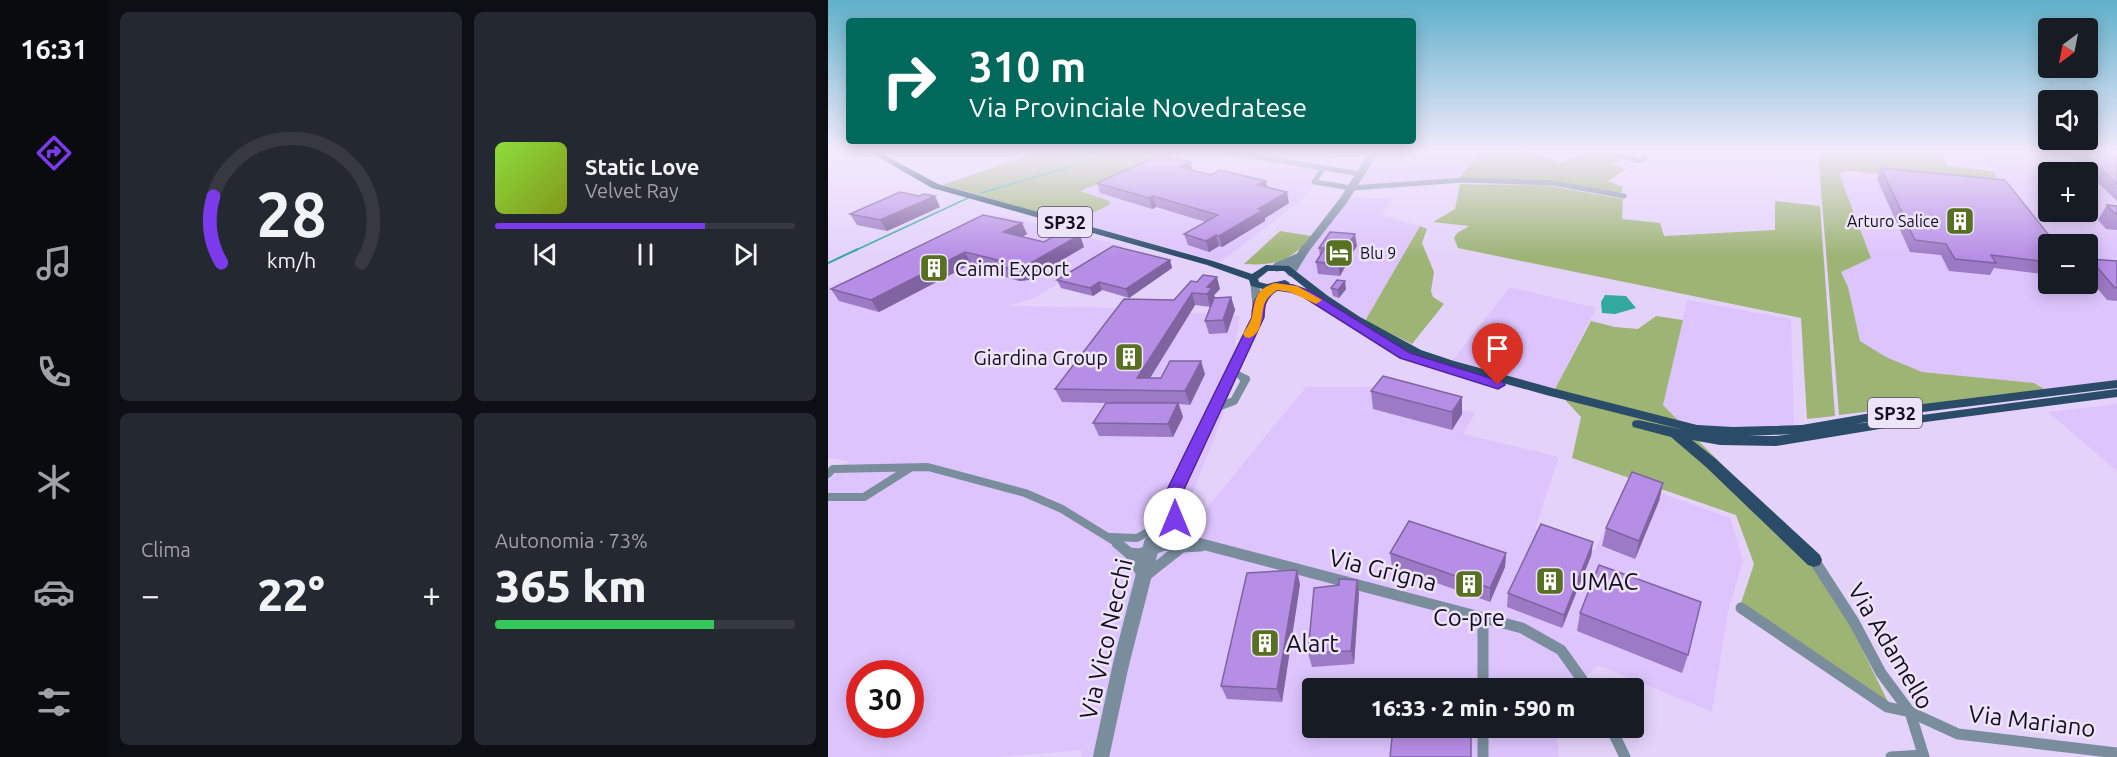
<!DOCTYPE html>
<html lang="it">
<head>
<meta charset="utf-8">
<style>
	:root { --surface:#171b24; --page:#242831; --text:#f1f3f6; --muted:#9ea1a6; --line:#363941; --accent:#7c3aed }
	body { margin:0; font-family:Ubuntu,sans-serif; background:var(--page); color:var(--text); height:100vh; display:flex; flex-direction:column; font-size:22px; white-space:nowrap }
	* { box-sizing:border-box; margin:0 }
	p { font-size:20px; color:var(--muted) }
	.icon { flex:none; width:33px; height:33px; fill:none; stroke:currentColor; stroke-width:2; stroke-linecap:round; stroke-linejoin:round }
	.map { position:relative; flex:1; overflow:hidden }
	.drawer { display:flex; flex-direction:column; gap:12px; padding:12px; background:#0d0f14; width:720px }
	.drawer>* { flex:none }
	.guide { position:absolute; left:18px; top:18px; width:570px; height:126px; border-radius:6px; box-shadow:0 3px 15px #0003; background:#00695c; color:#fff; overflow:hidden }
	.needle { width:39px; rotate:212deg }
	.buttons { position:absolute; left:1210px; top:18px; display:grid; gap:12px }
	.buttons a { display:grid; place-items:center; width:60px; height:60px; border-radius:6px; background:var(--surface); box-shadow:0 3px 15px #0003; font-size:30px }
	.speed { position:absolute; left:18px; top:660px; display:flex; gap:12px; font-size:30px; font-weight:700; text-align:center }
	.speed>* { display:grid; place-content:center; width:78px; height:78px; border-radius:50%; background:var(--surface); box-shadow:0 3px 15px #0003; line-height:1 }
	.speed .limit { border:9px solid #d22; background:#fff; color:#111 }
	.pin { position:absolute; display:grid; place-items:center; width:51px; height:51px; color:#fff; margin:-62px -26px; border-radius:50% 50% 50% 0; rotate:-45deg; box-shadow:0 0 6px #0007 }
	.pin .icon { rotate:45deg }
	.me { position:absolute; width:66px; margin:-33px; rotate:0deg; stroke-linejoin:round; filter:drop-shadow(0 0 4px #0008) }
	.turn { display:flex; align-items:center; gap:21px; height:126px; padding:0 24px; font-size:27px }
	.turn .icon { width:78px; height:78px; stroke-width:2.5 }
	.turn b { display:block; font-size:42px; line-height:51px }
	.big { font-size:45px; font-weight:800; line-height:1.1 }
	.drawer .widget { flex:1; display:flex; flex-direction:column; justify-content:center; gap:9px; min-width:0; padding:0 21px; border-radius:9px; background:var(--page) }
	.drawer .dial { align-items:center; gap:0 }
	.dial svg { height:156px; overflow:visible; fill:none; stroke:var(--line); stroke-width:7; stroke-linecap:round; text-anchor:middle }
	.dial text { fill:var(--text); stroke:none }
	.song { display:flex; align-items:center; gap:18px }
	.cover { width:72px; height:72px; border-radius:9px; background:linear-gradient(135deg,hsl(90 70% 55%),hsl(70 70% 35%)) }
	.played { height:6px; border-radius:3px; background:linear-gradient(90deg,var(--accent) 70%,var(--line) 70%) }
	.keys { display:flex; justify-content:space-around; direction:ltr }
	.heat { display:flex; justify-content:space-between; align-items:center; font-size:33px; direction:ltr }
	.charge { height:9px; border-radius:4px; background:linear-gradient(90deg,#34c759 73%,var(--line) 0) }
	.drawer .tiles { flex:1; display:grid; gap:12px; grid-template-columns:repeat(2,1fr) }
	.trip { position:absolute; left:474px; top:678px; width:342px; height:60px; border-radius:6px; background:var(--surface); box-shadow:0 3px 15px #0003; font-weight:800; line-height:60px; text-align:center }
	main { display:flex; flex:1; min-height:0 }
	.dock { display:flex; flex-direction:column; width:108px; justify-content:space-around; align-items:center; background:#090b0e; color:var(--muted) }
	.dock .icon { width:42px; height:42px }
	.dock .current { color:var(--accent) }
	.dock b { font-size:27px; color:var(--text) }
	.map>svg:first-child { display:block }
	.built { fill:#ddc4fd; fill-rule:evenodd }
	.green { fill:#9db475 }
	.water { fill:#31a99d }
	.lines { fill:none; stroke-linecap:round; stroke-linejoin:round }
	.stream-far1 { stroke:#31a99d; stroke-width:1.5 }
	.stream { stroke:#31a99d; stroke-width:2 }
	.minor-far3 { stroke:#7a8d9d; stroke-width:5 }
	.minor-far2 { stroke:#7a8d9d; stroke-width:7 }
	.minor-far1 { stroke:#7a8d9d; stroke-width:8 }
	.minor { stroke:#7a8d9d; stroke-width:11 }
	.tertiary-far3 { stroke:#7a8d9d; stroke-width:8 }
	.tertiary-far2 { stroke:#7a8d9d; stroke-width:9 }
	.tertiary-far1 { stroke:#7a8d9d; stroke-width:12 }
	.tertiary { stroke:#7a8d9d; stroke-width:16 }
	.primary { fill:#2a4c68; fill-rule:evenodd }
	.wall { fill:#9d7ac6 }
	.shaded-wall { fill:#8063a1 }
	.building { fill:#b78ee6; stroke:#8063a1; stroke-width:1.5 }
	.route { fill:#7c3aed; stroke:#51269a; stroke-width:1.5 }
	.slow { fill:#f59e0b }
	.labels { text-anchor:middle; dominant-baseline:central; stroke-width:5; stroke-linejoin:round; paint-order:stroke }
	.far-poi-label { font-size:16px; fill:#150d1f; stroke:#ede4f9; text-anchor:end }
	.shield { fill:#ede4f9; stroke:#564e60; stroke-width:1.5 }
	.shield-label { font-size:18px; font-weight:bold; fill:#150d1f }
	.poi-label { font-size:20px; fill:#150d1f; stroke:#ede4f9; text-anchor:start }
	.near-street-label { font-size:24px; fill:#150d1f; stroke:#ede4f9 }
	.near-poi-label { font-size:24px; fill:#150d1f; stroke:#ede4f9; text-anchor:start }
</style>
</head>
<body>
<main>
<nav class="dock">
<b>16:31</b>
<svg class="icon current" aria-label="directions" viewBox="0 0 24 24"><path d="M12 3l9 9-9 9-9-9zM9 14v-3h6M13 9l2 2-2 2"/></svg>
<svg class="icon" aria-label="music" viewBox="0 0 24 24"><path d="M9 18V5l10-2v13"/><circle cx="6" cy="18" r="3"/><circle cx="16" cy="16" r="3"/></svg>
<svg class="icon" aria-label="phone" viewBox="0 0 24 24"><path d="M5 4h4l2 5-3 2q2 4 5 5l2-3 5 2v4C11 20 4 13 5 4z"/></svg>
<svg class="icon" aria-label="climate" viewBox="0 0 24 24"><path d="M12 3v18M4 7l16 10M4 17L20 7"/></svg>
<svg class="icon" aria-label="car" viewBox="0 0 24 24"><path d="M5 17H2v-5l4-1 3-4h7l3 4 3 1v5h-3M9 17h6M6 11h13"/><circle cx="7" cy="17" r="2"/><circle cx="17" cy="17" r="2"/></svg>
<svg class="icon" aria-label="filters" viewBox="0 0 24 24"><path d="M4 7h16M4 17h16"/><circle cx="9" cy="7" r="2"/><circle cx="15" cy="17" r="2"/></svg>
</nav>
<section class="drawer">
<div class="tiles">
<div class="widget dial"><svg viewBox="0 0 100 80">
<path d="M14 69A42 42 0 1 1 86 69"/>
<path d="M14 69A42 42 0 0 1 10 35" stroke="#7c3aed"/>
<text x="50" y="56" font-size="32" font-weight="700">28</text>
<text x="50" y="72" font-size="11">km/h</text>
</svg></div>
<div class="widget">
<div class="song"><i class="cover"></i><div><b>Static Love</b><p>Velvet Ray</p></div></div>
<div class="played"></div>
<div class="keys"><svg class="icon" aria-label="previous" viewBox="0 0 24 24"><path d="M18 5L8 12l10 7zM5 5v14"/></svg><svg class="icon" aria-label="pause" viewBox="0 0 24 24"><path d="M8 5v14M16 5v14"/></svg><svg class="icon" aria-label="next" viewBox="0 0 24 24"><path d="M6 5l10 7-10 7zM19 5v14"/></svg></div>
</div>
<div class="widget"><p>Clima</p>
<div class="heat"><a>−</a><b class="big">22°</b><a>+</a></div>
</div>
<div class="widget"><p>Autonomia · 73%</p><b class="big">365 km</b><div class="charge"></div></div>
</div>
</section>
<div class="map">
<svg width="1289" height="757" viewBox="0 0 1289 757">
	<rect width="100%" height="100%" fill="#e4d2fb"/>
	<g class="built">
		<path d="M 355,151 L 512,151 L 475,199 L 392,262 L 204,210 Z"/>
		<path d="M 553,151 L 601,153 L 603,151 L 654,151 L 630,179 L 530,187 Z"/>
		<path d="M 1149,151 L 1289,154 L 1289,382 L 1218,390 L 1205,383 L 1094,372 L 1058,357 L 1032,341 L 1020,287 L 1013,272 L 1043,257 L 1012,176 L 1013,173 L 1165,171 ZM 1221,172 L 1260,172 L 1260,212 L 1221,212 ZM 1221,244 L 1260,244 L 1260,284 L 1221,284 Z"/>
		<path d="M 521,197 L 565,198 L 554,216 L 592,226 L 537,321 L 503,303 L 467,273 L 471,261 Z"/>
		<path d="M 172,215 L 295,246 L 204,299 L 180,306 L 291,308 L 412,316 L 395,416 L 352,525 L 361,530 L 478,387 L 545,387 L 647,413 L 635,434 L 731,457 L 707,529 L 767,550 L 799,481 L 902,518 L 915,560 L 900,612 L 884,712 L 770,665 L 745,688 L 484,688 L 484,728 L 728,728 L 731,757 L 253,757 L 254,750 L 169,757 L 0,757 L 0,481 L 21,461 L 0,458 L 0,287 L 12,281 L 34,284 ZM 32,674 L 82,674 L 82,724 L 32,724 Z"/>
		<path d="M 682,287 L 768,308 L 727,389 L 624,361 Z"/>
		<path d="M 859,300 L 963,319 L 966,425 L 886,428 L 854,424 L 835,404 Z"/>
		<path d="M 1289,404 L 1289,471 L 1220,412 Z"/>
	</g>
	<g class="green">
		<path d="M 212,151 L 355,151 L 252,191 L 281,201 L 281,205 L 250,220 L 236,220 L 115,185 Z"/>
		<path d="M 654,151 L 702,151 L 733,163 C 760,151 766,148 795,158 L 783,164 L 798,169 L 780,181 L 795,187 L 793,193 L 712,180 L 630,179 Z"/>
		<path d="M 990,151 L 1111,151 L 1120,166 L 1165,171 L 1172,184 L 1019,171 L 1013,173 L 1012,176 L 1043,258 L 1013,272 L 1020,287 L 1032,341 L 1058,357 L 1094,372 L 1206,383 L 1218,390 L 1011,415 Z"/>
		<path d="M 632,184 L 716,185 L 795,199 L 794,219 L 832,223 L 836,236 L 947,230 L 947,201 L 992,206 L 1007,416 L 979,419 L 973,318 L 630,248 L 626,238 L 629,233 L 641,226 L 605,222 L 627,209 Z"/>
		<path d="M 592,226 L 599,229 L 594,243 L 606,272 L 603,291 L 605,297 L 616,304 L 584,344 L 537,321 Z"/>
		<path d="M 452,231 L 484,236 C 462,261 449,266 416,264 Z"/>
		<path d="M 828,316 L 855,320 L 835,405 L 992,563 L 1061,704 L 913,603 L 926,564 L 908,515 L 744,458 L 753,417 L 727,389 L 763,321 L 787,327 L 810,329 Z"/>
	</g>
	<path class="water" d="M 777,295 L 798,296 L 808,308 L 787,314 L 774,313 L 773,302 Z"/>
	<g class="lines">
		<g class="stream-far1">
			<path d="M 153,193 L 245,166 L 255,158 L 273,151"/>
			<path d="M 26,251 L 140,198"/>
		</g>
		<path class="stream" d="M 0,263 L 30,249"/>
		<g class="minor-far3">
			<path d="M 392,151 L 533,174"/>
			<path d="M 778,151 L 811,161 L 816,159 L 818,151"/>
			<path d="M 495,168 L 486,182 L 524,188 L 635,180 L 725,183 L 796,196"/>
		</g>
		<path class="minor-far2" d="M 404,371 L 418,379"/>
		<g class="minor-far1">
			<path d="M 387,408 L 406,401 L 418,379 L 415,378"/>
			<path d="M 0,474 L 5,469 L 100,467 L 197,493 L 234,509 L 291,544"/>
			<path d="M 0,497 L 36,497 L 82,468"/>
			<path d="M 344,502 L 353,528 L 373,544"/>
			<path d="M 325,536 L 354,533"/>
			<path d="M 282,537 L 309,538 L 331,526"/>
		</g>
		<g class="minor">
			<path d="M 289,543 L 301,553 L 316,577 L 354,547 L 373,546"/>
			<path d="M 370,543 L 694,628 L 733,650 L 760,688"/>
			<path d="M 301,553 L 312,554 L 336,545 L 354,547"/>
			<path d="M 986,560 L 1026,622 L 1053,673 L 1082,712 L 1096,757"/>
			<path d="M 913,608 L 1059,707 L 1082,712 L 1130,734 L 1289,753"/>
			<path d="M 655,618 L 655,688"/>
			<path d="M 655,728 L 655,757"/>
			<path d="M 783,728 L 797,757"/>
			<path d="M 1063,757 L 1095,755"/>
		</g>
		<path class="tertiary-far3" d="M 476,251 L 515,201 L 547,151"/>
		<g class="tertiary-far2">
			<path d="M 449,267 L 470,258"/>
			<path d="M 463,272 L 477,249"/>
			<path d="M 430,304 L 435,295 L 447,287"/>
			<path d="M 401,379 L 430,317 L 427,284"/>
		</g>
		<path class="tertiary-far1" d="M 324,544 L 402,378"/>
		<path class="tertiary" d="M 273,757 L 293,664 L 324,543"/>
		<path class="primary" d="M 40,151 L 49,151 L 110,184 L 385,261 L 424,274 L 438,265 L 461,266 L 500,296 L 532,317 L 593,350 L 626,361 L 724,388 L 869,425 L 905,427 L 974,425 L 1095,404 L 1289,380 L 1289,388 L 1095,412 L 1027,424 L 1289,389 L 1289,397 L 1082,424 L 948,446 L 892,445 L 864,440 L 888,459 L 992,555 L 994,560 L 992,565 L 986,567 L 980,565 L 878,467 L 843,437 L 805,427 L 804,424 L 805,421 L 810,420 L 856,430 L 718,395 L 618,367 L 585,354 L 524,321 L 491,299 L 486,302 L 467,293 L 447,288 L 439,290 L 423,286 L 421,280 L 379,265 L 104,188 ZM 440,271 L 456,271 L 485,294 L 475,289 L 460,285 L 462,283 L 457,280 L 439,284 L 431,282 L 430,279 ZM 964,434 L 948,436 L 920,436 Z"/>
	</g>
	<g class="wall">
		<path d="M 1242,151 L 1289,151 L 1289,201 L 1240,154 Z"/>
		<path d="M 1053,168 L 1221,244 L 1221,275 L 1166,268 L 1162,275 L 1121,271 L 1113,255 L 1082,252 L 1049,179 Z"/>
		<path d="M 365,170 L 439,187 L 461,203 L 437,218 L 437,221 L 394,247 L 391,246 L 381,252 L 360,245 L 356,234 L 378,222 L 328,207 L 324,209 L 272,193 L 269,183 Z"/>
		<path d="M 1279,205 L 1289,206 L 1289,230 L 1278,229 L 1270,220 Z"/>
		<path d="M 112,207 L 59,231 L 29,225 L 22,214 Z"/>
		<path d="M 194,223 L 199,234 L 194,237 L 216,242 L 256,247 L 200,280 L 191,281 L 171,275 L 169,270 L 143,264 L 51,312 L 11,301 L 3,289 Z"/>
		<path d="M 529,246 L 517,264 L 517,267 L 512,276 L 490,274 L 488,262 L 492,256 L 491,248 Z"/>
		<path d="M 1262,259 L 1289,261 L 1289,301 L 1279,300 L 1260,277 L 1260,262 Z"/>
		<path d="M 342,260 L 344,268 L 301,298 L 274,290 L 265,296 L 233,288 L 229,280 Z"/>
		<path d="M 363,281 L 392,289 L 386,295 L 387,298 L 403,297 L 407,310 L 399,333 L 381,334 L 377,321 L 384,305 L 382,307 L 367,305 L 322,378 L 333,378 L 377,374 L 362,405 L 351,404 L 355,417 L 345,437 L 271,436 L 265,423 L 278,403 L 234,402 L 227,389 L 346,300 Z"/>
		<path d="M 503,288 L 518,289 L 511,298 L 505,296 Z"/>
		<path d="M 543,391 L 634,414 L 624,430 L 545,409 Z"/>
		<path d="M 835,483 L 831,501 L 807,559 L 774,546 L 778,528 Z"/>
		<path d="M 765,542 L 763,556 L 734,628 L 679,607 L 680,593 Z"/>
		<path d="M 562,553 L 678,553 L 677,567 L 662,602 L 564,567 Z"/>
		<path d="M 472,584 L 454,702 L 399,699 L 393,686 Z"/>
		<path d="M 511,585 L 531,593 L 526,664 L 484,667 L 480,653 Z"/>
		<path d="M 752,613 L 860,655 L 854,673 L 749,631 Z"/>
	</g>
	<g class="shaded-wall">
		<path d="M 363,162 L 365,173 L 352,167 Z"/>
		<path d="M 438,181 L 440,191 L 430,185 Z"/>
		<path d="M 459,192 L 461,203 L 437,218 L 437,221 L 394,247 L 391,236 L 430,209 Z"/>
		<path d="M 107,196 L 112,207 L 59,231 L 52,220 Z"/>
		<path d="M 325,196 L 328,207 L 324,209 L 321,198 Z"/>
		<path d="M 194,223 L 199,234 L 180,244 L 175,232 Z"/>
		<path d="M 527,234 L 529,246 L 517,264 L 517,267 L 512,276 L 510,264 L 514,255 Z"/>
		<path d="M 252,235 L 256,247 L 200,280 L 191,281 L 185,269 Z"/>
		<path d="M 388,235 L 391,246 L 381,252 L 378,241 Z"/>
		<path d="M 137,252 L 143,264 L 51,312 L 43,300 Z"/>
		<path d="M 342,260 L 344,268 L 301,298 L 298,289 Z"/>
		<path d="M 389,277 L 392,289 L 386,295 L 388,300 L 382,307 L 379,294 L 379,287 Z"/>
		<path d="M 517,281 L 518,289 L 511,298 L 510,290 Z"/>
		<path d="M 271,282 L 274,290 L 265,296 L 262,288 Z"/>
		<path d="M 364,293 L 367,305 L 314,391 L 309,378 Z"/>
		<path d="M 403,297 L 407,310 L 399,333 L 395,320 Z"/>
		<path d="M 373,361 L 377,374 L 362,405 L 357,391 Z"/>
		<path d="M 634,397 L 634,414 L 624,430 L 624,412 Z"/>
		<path d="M 350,403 L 355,417 L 345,437 L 340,424 Z"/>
		<path d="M 835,483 L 831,501 L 807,559 L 811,541 Z"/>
		<path d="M 765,542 L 763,556 L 734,628 L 736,615 Z"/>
		<path d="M 678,553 L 677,567 L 662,602 L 662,588 Z"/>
		<path d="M 469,570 L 472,584 L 454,702 L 449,689 Z"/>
		<path d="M 529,580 L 531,593 L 526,664 L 523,651 Z"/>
	</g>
	<g class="building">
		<path d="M 1253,151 L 1289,151 L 1289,184 Z"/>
		<path d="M 331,155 L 363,162 L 352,167 L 383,175 L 392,170 L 438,181 L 430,185 L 459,192 L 430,209 L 435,210 L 391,236 L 388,235 L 378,241 L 356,234 L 390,215 L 325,196 L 321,198 L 269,183 Z"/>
		<path d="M 1053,168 L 1177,180 L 1228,244 L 1221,244 L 1221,262 L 1163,255 L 1168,263 L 1127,259 L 1118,244 L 1087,240 Z"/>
		<path d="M 72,192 L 91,196 L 96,194 L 107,196 L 52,220 L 22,214 Z"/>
		<path d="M 1279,205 L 1289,206 L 1289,214 L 1287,214 Z"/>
		<path d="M 155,215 L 194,223 L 175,232 L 216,242 L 235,231 L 252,235 L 194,268 L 185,269 L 174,267 L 176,266 L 166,263 L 170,260 L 137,252 L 43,300 L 3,289 Z"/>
		<path d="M 502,232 L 527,234 L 514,255 L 516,255 L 510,264 L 488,262 L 497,248 L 491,248 Z"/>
		<path d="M 285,246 L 342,260 L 298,289 L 271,282 L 262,288 L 229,280 Z"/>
		<path d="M 1262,259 L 1289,261 L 1289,288 L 1287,288 Z"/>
		<path d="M 375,275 L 389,277 L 379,287 L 384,288 L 379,294 L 364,293 L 309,378 L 333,378 L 342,361 L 373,361 L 357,391 L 227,389 L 296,299 L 346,300 L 363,281 L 369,282 Z"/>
		<path d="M 509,280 L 517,281 L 510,290 L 503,288 Z"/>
		<path d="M 403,297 L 395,320 L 377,321 L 386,298 Z"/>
		<path d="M 555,376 L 634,397 L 624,412 L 543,391 Z"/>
		<path d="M 278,403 L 350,403 L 340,424 L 265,423 Z"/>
		<path d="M 804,472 L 835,483 L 811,541 L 778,528 Z"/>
		<path d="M 581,521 L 678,553 L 662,588 L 562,553 Z"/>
		<path d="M 713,524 L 765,542 L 736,615 L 680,593 Z"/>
		<path d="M 771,565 L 873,602 L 860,655 L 752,613 Z"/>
		<path d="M 469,570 L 449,689 L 393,686 L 419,573 Z"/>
		<path d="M 511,579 L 529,580 L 523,651 L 480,653 L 486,588 L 511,585 Z"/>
		<path d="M 565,728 L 643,728 L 643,757 L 562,757 Z"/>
	</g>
	<linearGradient id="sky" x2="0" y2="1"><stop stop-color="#5fb0ca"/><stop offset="0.59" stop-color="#f3ebfd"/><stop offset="1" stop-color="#f3ebfd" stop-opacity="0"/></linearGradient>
	<rect width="1289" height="257" fill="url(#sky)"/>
	<path class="route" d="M 447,283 L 465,285 L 482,291 L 582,353 L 675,382 L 677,385 L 670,389 L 572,358 L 474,296 L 463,292 L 449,290 C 438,298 436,304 436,317 L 352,498 L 356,519 L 353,524 L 347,526 L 341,524 L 335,498 L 424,317 C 424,301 430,289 447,283 Z"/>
	<path class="slow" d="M 447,283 L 469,286 L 494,300 L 488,304 L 462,292 L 449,290 C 444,294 438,298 436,305 C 433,315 435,334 421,338 L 417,337 L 415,334 C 418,329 422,323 424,317 C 427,300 427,289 447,283 Z"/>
	<defs>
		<g id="building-square" transform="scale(1.5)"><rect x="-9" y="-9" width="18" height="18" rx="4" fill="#587021" stroke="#ede4f9"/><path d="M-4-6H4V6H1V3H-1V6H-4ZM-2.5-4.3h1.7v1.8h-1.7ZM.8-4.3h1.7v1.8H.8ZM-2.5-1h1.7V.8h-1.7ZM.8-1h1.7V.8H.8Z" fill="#fff"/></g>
		<g id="hotel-square" transform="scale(1.5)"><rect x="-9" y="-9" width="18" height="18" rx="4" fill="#587021" stroke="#ede4f9"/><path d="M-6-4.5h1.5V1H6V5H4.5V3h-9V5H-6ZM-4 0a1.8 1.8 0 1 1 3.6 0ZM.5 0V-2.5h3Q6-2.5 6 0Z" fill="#fff"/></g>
	</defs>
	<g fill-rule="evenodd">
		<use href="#building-square" x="1132" y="221"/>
		<use href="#hotel-square" x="511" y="253"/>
		<use href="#building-square" x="106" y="268"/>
		<use href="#building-square" x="301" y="357"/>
		<use href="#building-square" x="722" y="581"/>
		<use href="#building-square" x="641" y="584"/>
		<use href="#building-square" x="437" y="643"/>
	</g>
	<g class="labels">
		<g class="far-poi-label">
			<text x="1111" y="221">Arturo Salice</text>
			<text x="532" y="253" text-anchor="start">Blu 9</text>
		</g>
		<g class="shield">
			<rect x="210" y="207" width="54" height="30" rx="4.5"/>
			<rect x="1040" y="398" width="54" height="30" rx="4.5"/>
		</g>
		<g class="shield-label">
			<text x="237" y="222">SP32</text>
			<text x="1067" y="413">SP32</text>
		</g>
		<g class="poi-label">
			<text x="127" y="268">Caimi Export</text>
			<text x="280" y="357" text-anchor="end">Giardina Group</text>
		</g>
		<g class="near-street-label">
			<text transform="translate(555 570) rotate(14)">Via Grigna</text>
			<text transform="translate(278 639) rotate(-77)">Via Vico Necchi</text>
			<text transform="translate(1063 646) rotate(59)">Via Adamello</text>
			<text transform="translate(1204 721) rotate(7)">Via Mariano</text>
		</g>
		<g class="near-poi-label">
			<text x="743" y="581">UMAC</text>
			<text x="641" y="617" text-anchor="middle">Co-pre</text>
			<text x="458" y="643">Alart</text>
		</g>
	</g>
</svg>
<div class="buttons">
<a><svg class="needle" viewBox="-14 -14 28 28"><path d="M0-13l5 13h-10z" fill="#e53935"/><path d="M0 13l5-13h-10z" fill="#9ea1a6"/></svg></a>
<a><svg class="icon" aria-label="sound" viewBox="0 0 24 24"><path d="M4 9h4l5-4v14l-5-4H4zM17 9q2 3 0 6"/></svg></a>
<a>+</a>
<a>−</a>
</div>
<div class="speed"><div class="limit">30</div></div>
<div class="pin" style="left:670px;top:385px;background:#d93025"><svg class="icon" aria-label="arrive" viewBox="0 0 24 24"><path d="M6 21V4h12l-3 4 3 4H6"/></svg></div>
<svg class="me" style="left:347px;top:519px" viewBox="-20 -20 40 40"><circle r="19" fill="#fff"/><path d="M0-13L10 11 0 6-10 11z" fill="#7c3aed"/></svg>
<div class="trip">16:33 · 2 min · 590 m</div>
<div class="guide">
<div class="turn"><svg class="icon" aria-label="right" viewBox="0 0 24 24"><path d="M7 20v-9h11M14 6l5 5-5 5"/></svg><div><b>310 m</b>Via Provinciale Novedratese</div></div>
</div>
</div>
</main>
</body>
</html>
